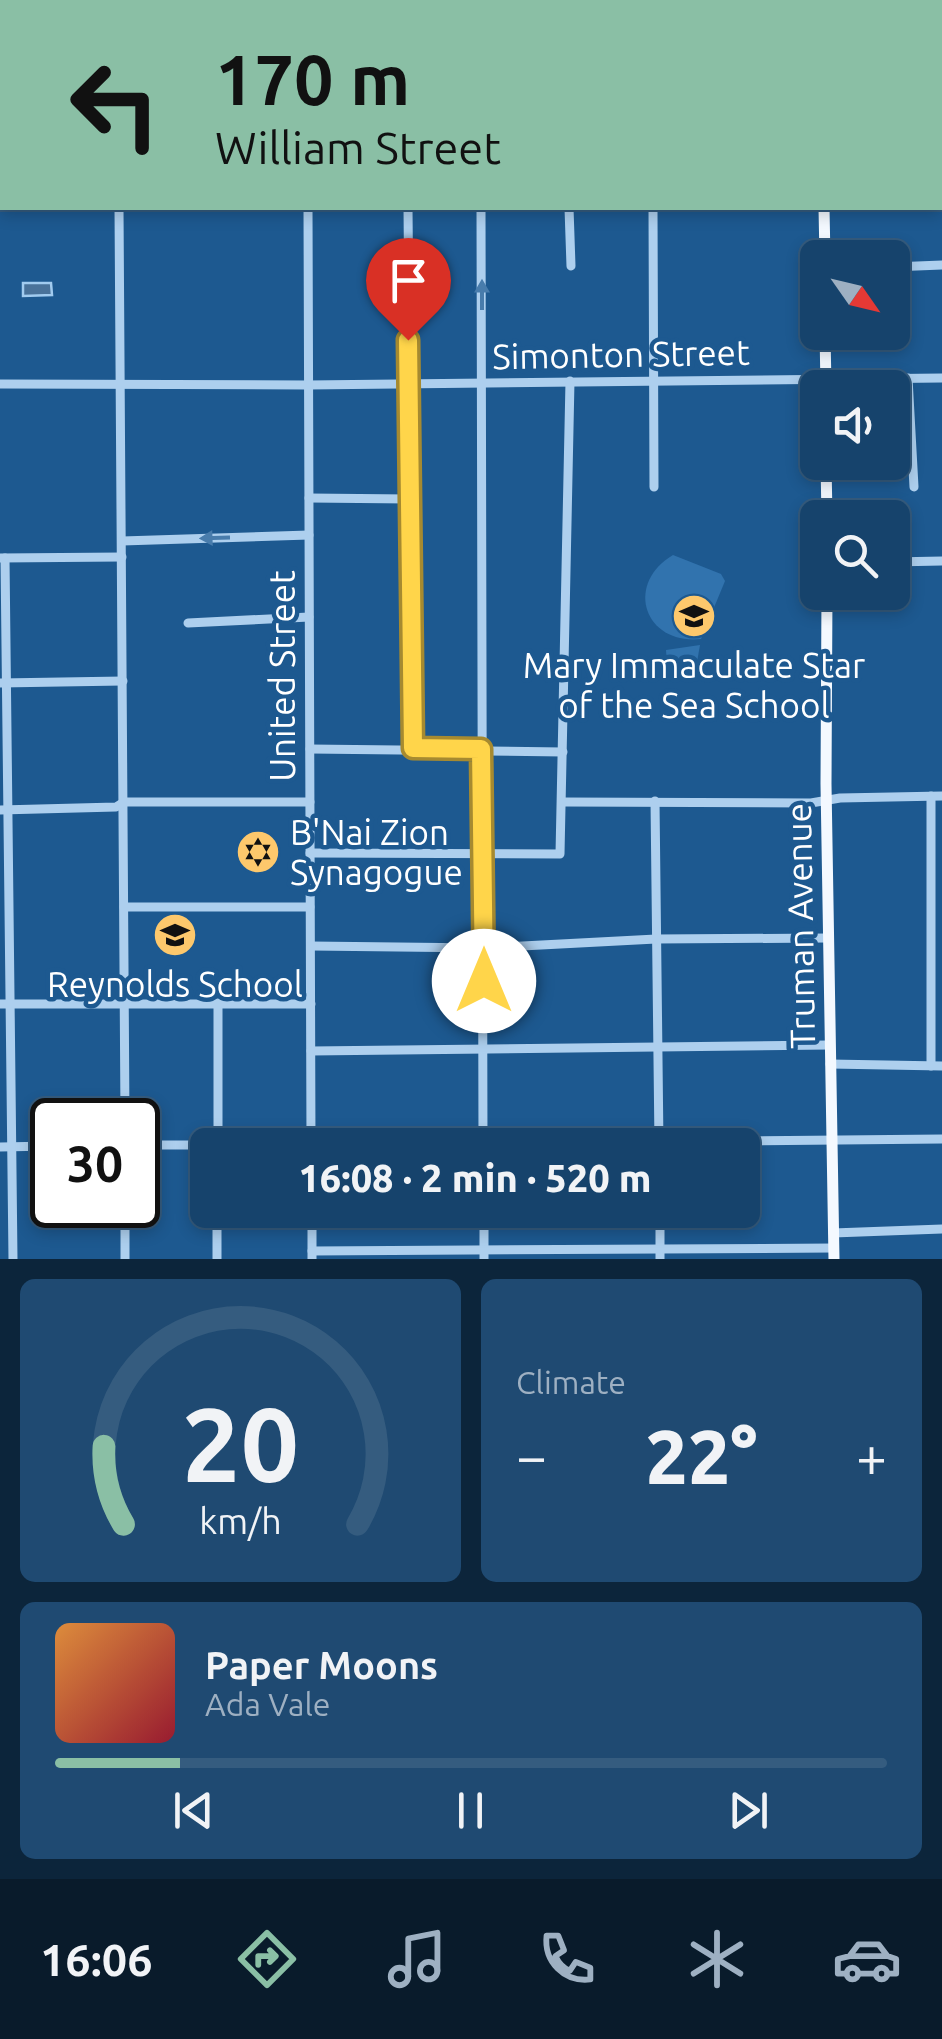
<!DOCTYPE html>
<html lang="en">
<head>
<meta charset="utf-8">
<style>
	:root { --surface:#16436c; --page:#1f4a72; --text:#f1f3f6; --muted:#9eb0c2; --line:#355c7f; --accent:#8abfa5 }
	body { margin:0; font-family:Ubuntu,sans-serif; background:var(--page); color:var(--text); height:100vh; display:flex; flex-direction:column; font-size:38px; white-space:nowrap }
	* { box-sizing:border-box; margin:0 }
	p { font-size:32px; color:var(--muted) }
	.icon { flex:none; width:55px; height:55px; fill:none; stroke:currentColor; stroke-width:2; stroke-linecap:round; stroke-linejoin:round }
	.map { position:relative; height:1259px; overflow:hidden }
	.panel { display:flex; flex-direction:column; gap:20px; padding:20px; background:#0c253b; flex:1 }
	.panel>* { flex:none }
	.hud { position:absolute; left:0px; top:0px; width:942px; height:210px; box-shadow:0 5px 15px #0003,0 0 0 2px var(--line); background:#8abfa5; color:#111; overflow:hidden }
	.needle { width:65px; rotate:124deg }
	.buttons { position:absolute; left:800px; top:240px; display:grid; gap:20px }
	.buttons a { display:grid; place-items:center; width:110px; height:110px; border-radius:15px; background:var(--surface); box-shadow:0 5px 15px #0003,0 0 0 2px var(--line); font-size:50px }
	.speed { position:absolute; left:30px; top:1098px; display:flex; gap:20px; font-size:50px; font-weight:700; text-align:center }
	.speed>* { display:grid; place-content:center; width:130px; height:130px; border-radius:50%; background:var(--surface); box-shadow:0 5px 15px #0003,0 0 0 2px var(--line); line-height:1 }
	.speed .limit { border:5px solid #111; border-radius:15px; background:#fff; color:#111 }
	.pin { position:absolute; display:grid; place-items:center; width:85px; height:85px; color:#fff; margin:-102px -42px; border-radius:50% 50% 50% 0; rotate:-45deg; box-shadow:0 0 10px #0007 }
	.pin .icon { rotate:45deg }
	.me { position:absolute; width:110px; margin:-55px; rotate:0deg; stroke-linejoin:round; filter:drop-shadow(0 0 8px #0008) }
	.turn { display:flex; align-items:center; gap:35px; height:210px; padding:0 50px; font-size:45px }
	.turn .icon { width:130px; height:130px; stroke-width:2.5 }
	.turn b { display:block; font-size:70px; line-height:85px }
	.big { font-size:75px; font-weight:800; line-height:1.1 }
	.panel .tile { flex:1; display:flex; flex-direction:column; justify-content:center; gap:15px; min-width:0; padding:0 35px; border-radius:15px; background:var(--page) }
	.panel .dial { align-items:center; gap:0 }
	.dial svg { height:260px; overflow:visible; fill:none; stroke:var(--line); stroke-width:7; stroke-linecap:round; text-anchor:middle }
	.dial text { fill:var(--text); stroke:none }
	.song { display:flex; align-items:center; gap:30px }
	.cover { width:120px; height:120px; border-radius:15px; background:linear-gradient(135deg,hsl(30 70% 55%),hsl(350 70% 35%)) }
	.played { height:10px; border-radius:5px; background:linear-gradient(90deg,var(--accent) 15%,var(--line) 15%) }
	.keys { display:flex; justify-content:space-around; direction:ltr }
	.heat { display:flex; justify-content:space-between; align-items:center; font-size:55px; direction:ltr }
	.panel .tiles { flex:1; display:grid; gap:20px; grid-template-columns:1fr 1fr }
	.tile:last-child { grid-column:span 2 }
	.trip { position:absolute; left:190px; top:1128px; width:570px; height:100px; border-radius:15px; background:var(--surface); box-shadow:0 5px 15px #0003,0 0 0 2px var(--line); font-weight:800; line-height:100px; text-align:center }
	.dock { display:flex; height:160px; justify-content:space-around; align-items:center; background:#091b2b; color:var(--muted) }
	.dock .icon { width:70px; height:70px }
	.dock .current { color:var(--accent) }
	.dock b { font-size:45px; color:var(--text) }
	.map>svg:first-child { display:block }
	.green { fill:#3173ae }
	.water { fill:#49729a; stroke:#a1cbef; stroke-width:2.5 }
	.lines { fill:none; stroke-linecap:round; stroke-linejoin:round }
	.minor { stroke:#adcfee; stroke-width:9 }
	.major { stroke:#f4f9ff; stroke-width:11 }
	.oneway { fill:#487cac }
	.route-casing { stroke:#a68a30; stroke-width:25 }
	.route { stroke:#ffd54a; stroke-width:18 }
	.labels { text-anchor:middle; dominant-baseline:central; stroke-width:9; stroke-linejoin:round; paint-order:stroke }
	.street-label { font-size:35px; fill:#fff; stroke:#1d5990 }
	.poi-label { font-size:35px; fill:#fff; stroke:#1d5990 }
</style>
</head>
<body>
<div class="map">
<svg width="942" height="1259" viewBox="0 0 942 1259">
	<rect width="100%" height="100%" fill="#1d5990"/>
	<g class="green">
		<path d="M 673,555 L 721,574 L 725,581 L 701,639 C 644,645 624,584 673,555 Z"/>
		<path d="M 700,645 L 697,662 L 667,664 L 666,650 Z"/>
	</g>
	<g class="water">
		<path d="M 0,0 L 56,0 L 2,2 L 0,151 Z"/>
		<path d="M 23,283 L 51,283 L 52,295 L 23,296 Z"/>
	</g>
	<g class="lines">
		<g class="minor">
			<path d="M 307,0 L 307,2"/>
			<path d="M 480,0 L 480,2"/>
			<path d="M 568,0 L 568,2"/>
			<path d="M 651,0 L 651,2"/>
			<path d="M 737,0 L 737,2"/>
			<path d="M 119,2 L 119,0"/>
			<path d="M 397,2 L 397,0"/>
			<path d="M 940,157 L 942,157"/>
			<path d="M 119,208 L 125,1120"/>
			<path d="M 308,208 L 311,1145"/>
			<path d="M 408,208 L 413,748"/>
			<path d="M 481,208 L 483,1145"/>
			<path d="M 569,208 L 571,266"/>
			<path d="M 653,208 L 654,487"/>
			<path d="M 892,267 L 942,265"/>
			<path d="M 908,378 L 914,487"/>
			<path d="M 0,384 L 308,385 L 942,378"/>
			<path d="M 309,498 L 409,499"/>
			<path d="M 122,541 L 309,535"/>
			<path d="M 0,558 L 122,557"/>
			<path d="M 5,558 L 13,1259"/>
			<path d="M 892,562 L 942,561"/>
			<path d="M 188,623 L 309,617"/>
			<path d="M 0,683 L 123,681"/>
			<path d="M 310,749 L 563,752"/>
			<path d="M 931,796 L 931,1066"/>
			<path d="M 655,801 L 659,1145"/>
			<path d="M 563,802 L 811,803 L 840,798 L 942,796"/>
			<path d="M 0,810 L 116,807 L 124,802 L 310,802"/>
			<path d="M 310,853 L 560,854 L 570,381"/>
			<path d="M 124,907 L 310,907"/>
			<path d="M 311,946 L 484,948 L 656,939 L 827,938"/>
			<path d="M 218,1003 L 218,1145"/>
			<path d="M 0,1004 L 311,1004"/>
			<path d="M 311,1051 L 830,1045"/>
			<path d="M 830,1064 L 942,1066"/>
			<path d="M 138,1145 L 208,1145"/>
			<path d="M 294,1145 L 942,1139"/>
			<path d="M 0,1147 L 52,1146"/>
			<path d="M 125,1205 L 125,1259"/>
			<path d="M 312,1210 L 312,1259"/>
			<path d="M 484,1210 L 484,1259"/>
			<path d="M 660,1210 L 660,1259"/>
			<path d="M 833,1233 L 942,1229"/>
			<path d="M 312,1251 L 834,1248"/>
			<path d="M 217,1259 L 217,1210"/>
		</g>
		<g class="major">
			<path d="M 823,0 L 823,2"/>
			<path d="M 824,208 L 825,258"/>
			<path d="M 825,332 L 826,388"/>
			<path d="M 826,462 L 827,518"/>
			<path d="M 827,592 L 826,784 L 834,1259"/>
		</g>
	</g>
	<defs><path id="oneway-solid" d="M-6-.8H1V-3.2L6.5 0L1 3.2V.8H-6Z" transform="scale(2.5)"/></defs>
	<g class="oneway">
		<use href="#oneway-solid" transform="translate(482 295) rotate(-90)"/>
		<use href="#oneway-solid" transform="translate(215 538) rotate(178)"/>
	</g>
	<g class="lines">
		<g class="route-casing">
			<path id="route" d="M 408,340 L 413,748 L 481,749 L 484,981"/>
		</g>
		<use href="#route" class="route"/>
	</g>
	<defs>
		<g id="school-disc" transform="scale(2.25)"><circle r="9.5" fill="#fdc86c" stroke="#1d5990"/><path d="M0-5L7-2L0 1L-7-2ZM-4 1L0 2.5L4 1V4Q0 6-4 4Z" fill="#111"/></g>
		<g id="synagogue-disc" transform="scale(2.25)"><circle r="9.5" fill="#fdc86c" stroke="#1d5990"/><path d="M0-6.5L5.6 3.2H-5.6ZM0 6.5L5.6-3.2H-5.6Z" fill="#111"/></g>
	</defs>
	<g fill-rule="evenodd">
		<use href="#school-disc" x="694" y="616"/>
		<use href="#synagogue-disc" x="258" y="852"/>
		<use href="#school-disc" x="175" y="935"/>
	</g>
	<g class="labels">
		<g class="street-label">
			<text transform="translate(621 354) rotate(-1)">Simonton Street</text>
			<text transform="translate(282 676) rotate(-90)">United Street</text>
			<text transform="translate(800 926) rotate(-91)">Truman Avenue</text>
		</g>
		<g class="poi-label">
			<text x="694" y="665">Mary Immaculate Star<tspan x="694" dy="40">of the Sea School</tspan></text>
			<text x="290" y="832" text-anchor="start">B'Nai Zion<tspan x="290" dy="40">Synagogue</tspan></text>
			<text x="175" y="984">Reynolds School</text>
		</g>
	</g>
</svg>
<div class="buttons">
<a><svg class="needle" viewBox="-14 -14 28 28"><path d="M0-13l5 13h-10z" fill="#e53935"/><path d="M0 13l5-13h-10z" fill="#9eb0c2"/></svg></a>
<a><svg class="icon" aria-label="sound" viewBox="0 0 24 24"><path d="M4 9h4l5-4v14l-5-4H4zM17 9q2 3 0 6"/></svg></a>
<a><svg class="icon" aria-label="search" viewBox="0 0 24 24"><circle cx="10" cy="10" r="6"/><path d="M15 15l6 6"/></svg></a>
</div>
<div class="speed"><div class="limit">30</div></div>
<div class="pin" style="left:408px;top:340px;background:#d93025"><svg class="icon" aria-label="arrive" viewBox="0 0 24 24"><path d="M6 21V4h12l-3 4 3 4H6"/></svg></div>
<svg class="me" style="left:484px;top:981px" viewBox="-20 -20 40 40"><circle r="19" fill="#fff"/><path d="M0-13L10 11 0 6-10 11z" fill="#ffd54a"/></svg>
<div class="trip">16:08 · 2 min · 520 m</div>
<div class="hud">
<div class="turn"><svg class="icon" aria-label="left" viewBox="0 0 24 24"><path d="M17 20v-9H6M10 6l-5 5 5 5"/></svg><div><b>170 m</b>William Street</div></div>
</div>
</div>
<section class="panel">
<div class="tiles">
<div class="tile dial"><svg viewBox="0 0 100 80">
<path d="M14 69A42 42 0 1 1 86 69"/>
<path d="M14 69A42 42 0 0 1 8 45" stroke="#8abfa5"/>
<text x="50" y="56" font-size="32" font-weight="700">20</text>
<text x="50" y="72" font-size="11">km/h</text>
</svg></div>
<div class="tile"><p>Climate</p>
<div class="heat"><a>−</a><b class="big">22°</b><a>+</a></div>
</div>
<div class="tile">
<div class="song"><i class="cover"></i><div><b>Paper Moons</b><p>Ada Vale</p></div></div>
<div class="played"></div>
<div class="keys"><svg class="icon" aria-label="previous" viewBox="0 0 24 24"><path d="M18 5L8 12l10 7zM5 5v14"/></svg><svg class="icon" aria-label="pause" viewBox="0 0 24 24"><path d="M8 5v14M16 5v14"/></svg><svg class="icon" aria-label="next" viewBox="0 0 24 24"><path d="M6 5l10 7-10 7zM19 5v14"/></svg></div>
</div>
</div>
</section>
<nav class="dock">
<b>16:06</b>
<svg class="icon current" aria-label="directions" viewBox="0 0 24 24"><path d="M12 3l9 9-9 9-9-9zM9 14v-3h6M13 9l2 2-2 2"/></svg>
<svg class="icon" aria-label="music" viewBox="0 0 24 24"><path d="M9 18V5l10-2v13"/><circle cx="6" cy="18" r="3"/><circle cx="16" cy="16" r="3"/></svg>
<svg class="icon" aria-label="phone" viewBox="0 0 24 24"><path d="M5 4h4l2 5-3 2q2 4 5 5l2-3 5 2v4C11 20 4 13 5 4z"/></svg>
<svg class="icon" aria-label="climate" viewBox="0 0 24 24"><path d="M12 3v18M4 7l16 10M4 17L20 7"/></svg>
<svg class="icon" aria-label="car" viewBox="0 0 24 24"><path d="M5 17H2v-5l4-1 3-4h7l3 4 3 1v5h-3M9 17h6M6 11h13"/><circle cx="7" cy="17" r="2"/><circle cx="17" cy="17" r="2"/></svg>
</nav>
</body>
</html>
